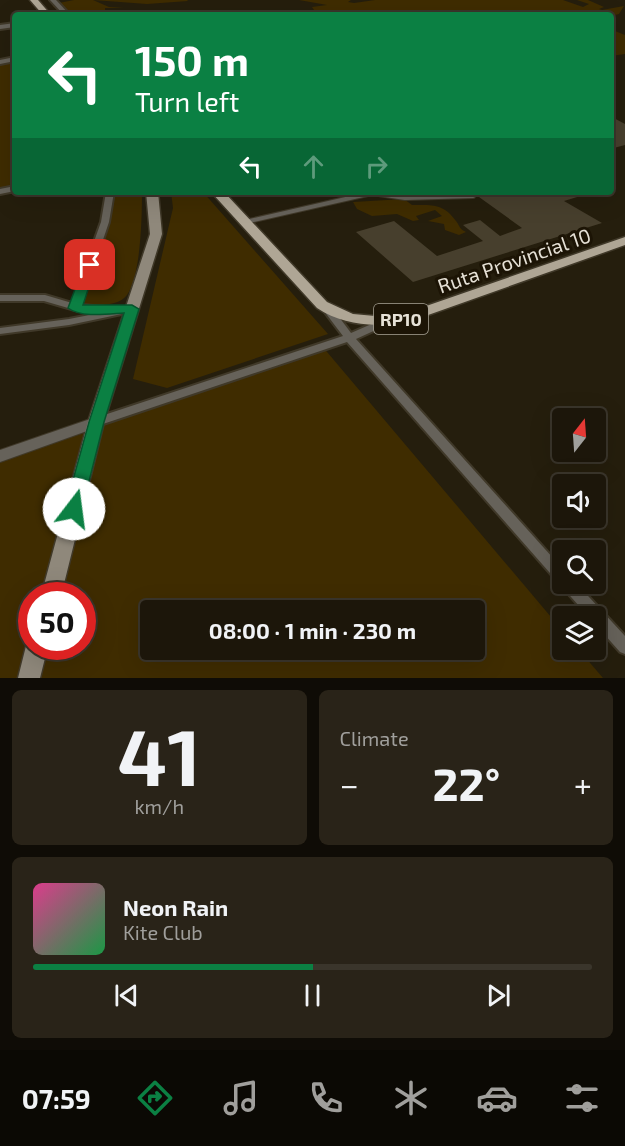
<!DOCTYPE html>
<html lang="en">
<head>
<meta charset="utf-8">
<style>
	:root { --surface:#1c160a; --page:#292318; --text:#f1f3f6; --muted:#a09f9c; --line:#3a352b; --accent:#0b8043 }
	body { margin:0; font-family:"Exo 2",sans-serif; background:var(--page); color:var(--text); height:100vh; display:flex; flex-direction:column; font-size:22px; white-space:nowrap }
	* { box-sizing:border-box; margin:0 }
	p { font-size:20px; color:var(--muted) }
	.icon { flex:none; width:33px; height:33px; fill:none; stroke:currentColor; stroke-width:2; stroke-linecap:round; stroke-linejoin:round }
	.map { position:relative; height:678px; overflow:hidden }
	.panel { display:flex; flex-direction:column; gap:12px; padding:12px; background:#0f0c06; flex:1 }
	.panel>* { flex:none }
	.hud { position:absolute; left:12px; top:12px; width:602px; height:183px; border-radius:6px; box-shadow:0 6px 24px #0002,0 0 0 2px var(--line); background:#0b8043; color:#fff; overflow:hidden }
	.needle { width:39px; rotate:17deg }
	.controls { position:absolute; left:552px; top:408px; display:grid; gap:12px }
	.controls a { display:grid; place-items:center; width:54px; height:54px; border-radius:6px; background:var(--surface); box-shadow:0 6px 24px #0002,0 0 0 2px var(--line); font-size:30px }
	.speed { position:absolute; left:18px; top:582px; display:flex; gap:12px; font-size:30px; font-weight:700; text-align:center }
	.speed>* { display:grid; place-content:center; width:78px; height:78px; border-radius:50%; background:var(--surface); box-shadow:0 6px 24px #0002,0 0 0 2px var(--line); line-height:1 }
	.speed .limit { border:9px solid #d22; background:#fff; color:#111 }
	.pin { position:absolute; display:grid; place-items:center; width:51px; height:51px; color:#fff; margin:-26px; border-radius:12px; box-shadow:0 3px 9px #0006 }
	.me { position:absolute; width:66px; margin:-33px; rotate:15deg; stroke-linejoin:round; filter:drop-shadow(0 0 4px #0008) }
	.turn { display:flex; align-items:center; gap:21px; height:126px; padding:0 24px; font-size:27px }
	.turn .icon { width:78px; height:78px; stroke-width:2.5 }
	.turn b { display:block; font-size:42px; line-height:51px }
	.lanes { display:flex; align-items:center; height:57px; padding:0 24px; background:#0003; justify-content:center; gap:30px; direction:ltr }
	.lanes .off { opacity:.35 }
	.big { font-size:45px; font-weight:700; line-height:1.1 }
	.panel .card { flex:1; display:flex; flex-direction:column; justify-content:center; gap:9px; min-width:0; padding:0 21px; border-radius:9px; background:var(--page) }
	.panel .dial { align-items:center; gap:0 }
	.dial b { font-size:78px; line-height:1 }
	.song { display:flex; align-items:center; gap:18px }
	.cover { width:72px; height:72px; border-radius:9px; background:linear-gradient(135deg,hsl(330 70% 55%),hsl(140 70% 35%)) }
	.played { height:6px; border-radius:3px; background:linear-gradient(90deg,var(--accent) 50%,var(--line) 50%) }
	.keys { display:flex; justify-content:space-around; direction:ltr }
	.heat { display:flex; justify-content:space-between; align-items:center; font-size:33px; direction:ltr }
	.panel .tiles { flex:1; display:grid; gap:12px; grid-template-columns:1fr 1fr }
	.card:last-child { grid-column:span 2 }
	.trip { position:absolute; left:140px; top:600px; width:345px; height:60px; border-radius:6px; background:var(--surface); box-shadow:0 6px 24px #0002,0 0 0 2px var(--line); font-weight:700; line-height:60px; text-align:center }
	.tabs { display:flex; height:96px; justify-content:space-around; align-items:center; background:#0b0904; color:var(--muted) }
	.tabs .icon { width:42px; height:42px }
	.tabs .current { color:var(--accent) }
	.tabs b { font-size:27px; color:var(--text) }
	.map>svg:first-child { display:block }
	.green { fill:#3f2c00; fill-rule:evenodd }
	.building { fill:#473f2d }
	.lines { fill:none; stroke-linecap:round; stroke-linejoin:round }
	.service-casing { stroke:#403929; stroke-width:6 }
	.minor-casing { stroke:#403929; stroke-width:4 }
	.tertiary-casing { stroke:#403929; stroke-width:2 }
	.secondary-casing { stroke:#403929; stroke-width:3 }
	.primary-casing { stroke:#403929; stroke-width:3 }
	.service { stroke:#66625a; stroke-width:4 }
	.minor { fill:#66625a; fill-rule:evenodd }
	.tertiary { fill:#66625a; fill-rule:evenodd }
	.secondary { fill:#8f887b; fill-rule:evenodd }
	.primary { fill:#afa695; fill-rule:evenodd }
	.route { fill:#0b8043; stroke:#07532c; stroke-width:1.5 }
	.labels { text-anchor:middle; dominant-baseline:central; stroke-width:6; stroke-linejoin:round; paint-order:stroke }
	.shield { fill:#1c1405; stroke:#a9a497; stroke-width:1.5 }
	.shield-label { font-size:18px; font-weight:bold; fill:#e6e1d6 }
	.street-label { font-size:20px; fill:#e6e1d6; stroke:#1c1405 }
</style>
</head>
<body>
<div class="map">
<svg width="625" height="678" viewBox="0 0 625 678">
	<rect width="100%" height="100%" fill="#251e0d"/>
	<g class="green">
		<path d="M 74,0 L 187,0 L 188,1 L 147,4 L 93,0 L 109,7 L 124,8 L 105,8 L 105,10 L 87,14 L 85,13 L 92,10 L 63,15 L 61,9 L 53,7 L 54,4 Z"/>
		<path d="M 299,0 L 351,0 L 348,2 L 354,3 L 375,0 L 563,0 L 583,7 L 589,4 L 577,0 L 588,0 L 604,7 L 599,9 L 602,10 L 624,6 L 619,14 L 615,15 L 401,15 L 364,13 L 361,15 L 275,15 L 277,12 L 297,14 L 297,12 L 314,10 L 312,7 L 327,5 Z"/>
		<path d="M 610,29 L 625,35 L 625,54 L 611,56 Z"/>
		<path d="M 15,62 L 15,187 L 0,190 L 0,64 Z"/>
		<path d="M 115,192 L 142,192 C 142,217 141,275 127,295 C 119,306 96,307 83,303 L 83,297 L 110,225 Z"/>
		<path d="M 171,192 L 203,192 L 328,334 L 167,388 L 133,379 L 173,208 Z"/>
		<path d="M 404,199 L 412,205 C 432,205 443,203 456,221 C 460,226 459,229 466,232 L 459,235 L 445,230 L 444,224 L 428,221 L 442,216 L 435,210 L 416,216 L 419,220 L 413,221 L 397,214 L 372,216 L 357,209 L 353,202 Z"/>
		<path d="M 322,346 L 562,630 L 562,650 L 579,650 L 603,678 L 0,678 L 0,450 ZM 32,596 L 82,596 L 82,646 L 32,646 ZM 150,610 L 474,610 L 474,650 L 150,650 Z"/>
	</g>
	<g class="building">
		<path d="M 610,116 L 625,124 L 625,145 L 610,149 Z"/>
		<path d="M 497,192 L 586,192 L 587,194 L 564,201 L 602,223 L 413,282 L 356,232 L 394,221 L 437,256 L 483,241 L 463,225 L 480,220 L 500,236 L 522,228 L 479,197 Z"/>
	</g>
	<g class="lines">
		<g class="service-casing">
			<path id="service" d="M 245,222 L 372,193 L 405,198 L 473,196"/>
		</g>
		<g class="minor-casing">
			<g id="minor">
				<path d="M 50,0 L 56,0 L 70,15 L 64,15 Z"/>
				<path d="M 15,23 L 15,27 L 0,29 L 0,25 Z"/>
				<path d="M 15,57 L 15,61 L 0,64 L 0,60 Z"/>
				<path d="M 15,186 L 15,191 L 0,194 L 0,189 Z"/>
				<path d="M 106,192 L 114,192 L 109,222 L 81,305 L 105,307 L 109,308 L 110,311 L 132,306 L 137,309 L 136,311 L 69,325 L 0,334 L 0,328 L 69,319 L 100,313 L 75,310 L 44,301 L 0,301 L 0,295 L 45,295 L 72,303 L 101,222 Z"/>
				<path d="M 329,308 L 333,309 L 351,333 L 383,319 L 391,319 L 392,321 L 391,323 L 356,339 L 562,568 L 562,584 L 577,584 L 625,636 L 625,654 L 620,652 L 596,625 L 596,616 L 588,616 L 563,588 L 561,583 L 557,581 L 347,342 L 100,425 L 92,425 L 90,422 L 92,419 L 343,336 L 324,311 Z"/>
			</g>
		</g>
		<g class="tertiary-casing">
			<path id="tertiary" d="M 96,417 L 101,418 L 104,422 L 101,426 L 0,462 L 0,450 Z"/>
		</g>
		<g class="secondary-casing">
			<g id="secondary">
				<path d="M 146,192 L 158,192 L 162,234 L 104,422 L 61,596 L 41,596 L 88,422 L 150,234 Z"/>
				<path d="M 32,638 L 32,646 L 48,646 L 40,678 L 18,678 L 26,646 Z"/>
			</g>
		</g>
		<g class="primary-casing">
			<g id="primary">
				<path d="M 30,0 L 38,0 L 51,15 L 43,15 Z"/>
				<path d="M 211,192 L 224,192 L 327,302 L 353,314 L 375,316 L 406,313 L 625,237 L 625,245 L 414,320 C 381,328 346,327 317,308 Z"/>
			</g>
		</g>
		<use href="#service" class="service"/>
		<use href="#minor" class="minor"/>
		<use href="#tertiary" class="tertiary"/>
		<use href="#secondary" class="secondary"/>
		<use href="#primary" class="primary"/>
	</g>
	<path class="route" d="M 90,261 L 96,265 L 83,305 L 132,305 L 139,309 L 104,422 L 82,509 L 80,514 L 74,515 L 67,514 L 65,509 L 89,422 L 124,313 C 108,314 81,318 68,308 L 84,265 Z"/>
	<g class="labels">
		<rect class="shield" x="374" y="304" width="54" height="30" rx="4.5"/>
		<g class="shield-label">
			<text x="401" y="319">RP10</text>
		</g>
		<g class="street-label">
			<text transform="translate(514 260) rotate(-19)">Ruta Provincial 10</text>
		</g>
	</g>
</svg>
<div class="controls">
<a><svg class="needle" viewBox="-14 -14 28 28"><path d="M0-13l5 13h-10z" fill="#e53935"/><path d="M0 13l5-13h-10z" fill="#a09f9c"/></svg></a>
<a><svg class="icon" aria-label="sound" viewBox="0 0 24 24"><path d="M4 9h4l5-4v14l-5-4H4zM17 9q2 3 0 6"/></svg></a>
<a><svg class="icon" aria-label="search" viewBox="0 0 24 24"><circle cx="10" cy="10" r="6"/><path d="M15 15l6 6"/></svg></a>
<a><svg class="icon" aria-label="layers" viewBox="0 0 24 24"><path d="M12 4l9 5-9 5-9-5zM3 14l9 5 9-5"/></svg></a>
</div>
<div class="speed"><div class="limit">50</div></div>
<div class="pin" style="left:90px;top:265px;background:#d93025"><svg class="icon" aria-label="arrive" viewBox="0 0 24 24"><path d="M6 21V4h12l-3 4 3 4H6"/></svg></div>
<svg class="me" style="left:74px;top:509px" viewBox="-20 -20 40 40"><circle r="19" fill="#fff"/><path d="M0-13L10 11 0 6-10 11z" fill="#0b8043"/></svg>
<div class="trip">08:00 · 1 min · 230 m</div>
<div class="hud">
<div class="turn"><svg class="icon" aria-label="left" viewBox="0 0 24 24"><path d="M17 20v-9H6M10 6l-5 5 5 5"/></svg><div><b>150 m</b>Turn left</div></div>
<div class="lanes"><svg class="icon" aria-label="left" viewBox="0 0 24 24"><path d="M17 20v-9H6M10 6l-5 5 5 5"/></svg><svg class="icon off" aria-label="ahead" viewBox="0 0 24 24"><path d="M12 20V5M6 11l6-6 6 6"/></svg><svg class="icon off" aria-label="right" viewBox="0 0 24 24"><path d="M7 20v-9h11M14 6l5 5-5 5"/></svg></div>
</div>
</div>
<section class="panel">
<div class="tiles">
<div class="card dial"><b>41</b><p>km/h</p></div>
<div class="card"><p>Climate</p>
<div class="heat"><a>−</a><b class="big">22°</b><a>+</a></div>
</div>
<div class="card">
<div class="song"><i class="cover"></i><div><b>Neon Rain</b><p>Kite Club</p></div></div>
<div class="played"></div>
<div class="keys"><svg class="icon" aria-label="previous" viewBox="0 0 24 24"><path d="M18 5L8 12l10 7zM5 5v14"/></svg><svg class="icon" aria-label="pause" viewBox="0 0 24 24"><path d="M8 5v14M16 5v14"/></svg><svg class="icon" aria-label="next" viewBox="0 0 24 24"><path d="M6 5l10 7-10 7zM19 5v14"/></svg></div>
</div>
</div>
</section>
<nav class="tabs">
<b>07:59</b>
<svg class="icon current" aria-label="directions" viewBox="0 0 24 24"><path d="M12 3l9 9-9 9-9-9zM9 14v-3h6M13 9l2 2-2 2"/></svg>
<svg class="icon" aria-label="music" viewBox="0 0 24 24"><path d="M9 18V5l10-2v13"/><circle cx="6" cy="18" r="3"/><circle cx="16" cy="16" r="3"/></svg>
<svg class="icon" aria-label="phone" viewBox="0 0 24 24"><path d="M5 4h4l2 5-3 2q2 4 5 5l2-3 5 2v4C11 20 4 13 5 4z"/></svg>
<svg class="icon" aria-label="climate" viewBox="0 0 24 24"><path d="M12 3v18M4 7l16 10M4 17L20 7"/></svg>
<svg class="icon" aria-label="car" viewBox="0 0 24 24"><path d="M5 17H2v-5l4-1 3-4h7l3 4 3 1v5h-3M9 17h6M6 11h13"/><circle cx="7" cy="17" r="2"/><circle cx="17" cy="17" r="2"/></svg>
<svg class="icon" aria-label="filters" viewBox="0 0 24 24"><path d="M4 7h16M4 17h16"/><circle cx="9" cy="7" r="2"/><circle cx="15" cy="17" r="2"/></svg>
</nav>
</body>
</html>
